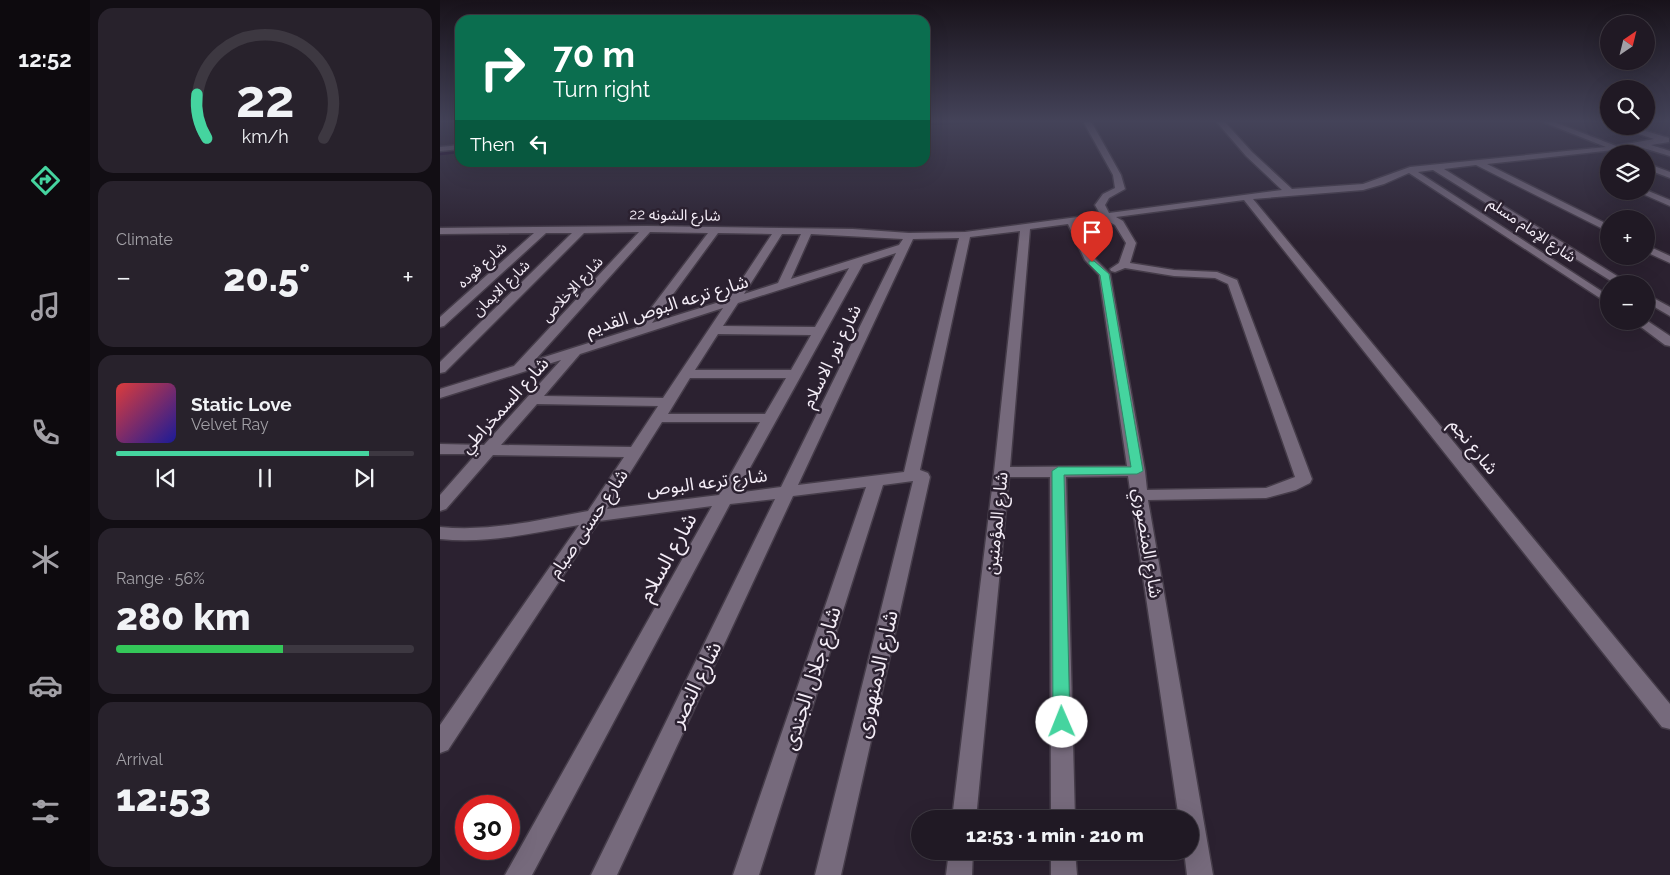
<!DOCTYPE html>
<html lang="en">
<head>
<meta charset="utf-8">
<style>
	:root { --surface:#201924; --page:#28222c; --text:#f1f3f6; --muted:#a2a0a6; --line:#3d3841; --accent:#45d49f }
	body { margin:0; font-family:Raleway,"Noto Sans Arabic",sans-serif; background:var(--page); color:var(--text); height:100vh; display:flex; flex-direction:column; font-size:19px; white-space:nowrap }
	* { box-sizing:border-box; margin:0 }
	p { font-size:16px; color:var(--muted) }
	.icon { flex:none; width:28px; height:28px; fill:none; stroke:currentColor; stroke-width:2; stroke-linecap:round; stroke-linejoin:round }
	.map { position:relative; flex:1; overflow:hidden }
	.drawer { display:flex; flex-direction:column; gap:8px; padding:8px; background:#120e14; width:350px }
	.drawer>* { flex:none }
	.guide { position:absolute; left:15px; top:15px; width:475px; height:152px; border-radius:15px; box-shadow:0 5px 20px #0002,0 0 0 1px var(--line); background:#0b6e4f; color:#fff; overflow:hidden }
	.needle { width:32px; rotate:35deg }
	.controls { position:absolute; left:1160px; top:15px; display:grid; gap:10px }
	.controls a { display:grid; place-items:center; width:55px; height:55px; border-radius:50%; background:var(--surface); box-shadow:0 5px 20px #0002,0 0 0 1px var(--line); font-size:25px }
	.speed { position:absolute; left:15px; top:795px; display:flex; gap:10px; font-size:25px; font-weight:700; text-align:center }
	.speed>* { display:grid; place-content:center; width:65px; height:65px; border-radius:50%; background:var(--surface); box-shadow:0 5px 20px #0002,0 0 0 1px var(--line); line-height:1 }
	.speed .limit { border:8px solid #d22; background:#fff; color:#111 }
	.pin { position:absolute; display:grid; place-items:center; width:42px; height:42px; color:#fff; margin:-51px -21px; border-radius:50% 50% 50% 0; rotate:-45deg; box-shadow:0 0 5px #0007 }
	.pin .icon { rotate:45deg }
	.me { position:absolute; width:55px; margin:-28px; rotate:359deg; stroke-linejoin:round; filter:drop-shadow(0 0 4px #0008) }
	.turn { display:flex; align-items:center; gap:18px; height:105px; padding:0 15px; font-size:22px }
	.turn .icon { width:65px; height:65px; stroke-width:2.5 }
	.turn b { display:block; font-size:35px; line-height:42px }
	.then { display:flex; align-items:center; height:48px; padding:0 15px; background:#0003; gap:10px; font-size:19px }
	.big { font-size:38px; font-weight:800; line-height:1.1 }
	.drawer .tile { flex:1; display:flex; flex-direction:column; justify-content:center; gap:8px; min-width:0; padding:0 18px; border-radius:15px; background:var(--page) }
	.drawer .dial { align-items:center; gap:0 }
	.dial svg { height:130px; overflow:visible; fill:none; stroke:var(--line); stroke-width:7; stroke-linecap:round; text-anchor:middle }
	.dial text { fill:var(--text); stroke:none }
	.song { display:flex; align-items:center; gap:15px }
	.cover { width:60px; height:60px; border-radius:8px; background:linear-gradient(135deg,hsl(0 70% 55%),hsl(240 70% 35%)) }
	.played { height:5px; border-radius:2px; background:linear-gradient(90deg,var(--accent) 85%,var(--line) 85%) }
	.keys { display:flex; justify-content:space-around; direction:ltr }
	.heat { display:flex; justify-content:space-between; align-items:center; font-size:28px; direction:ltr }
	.charge { height:8px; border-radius:4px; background:linear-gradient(90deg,#34c759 56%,var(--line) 0) }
	.trip { position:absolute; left:471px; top:810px; width:288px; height:50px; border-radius:25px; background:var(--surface); box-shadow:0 5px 20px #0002,0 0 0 1px var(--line); font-weight:800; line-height:50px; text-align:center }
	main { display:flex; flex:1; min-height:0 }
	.dock { display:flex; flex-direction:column; width:90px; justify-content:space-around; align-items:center; background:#0d0a0e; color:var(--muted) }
	.dock .icon { width:35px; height:35px }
	.dock .current { color:var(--accent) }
	.dock b { font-size:22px; color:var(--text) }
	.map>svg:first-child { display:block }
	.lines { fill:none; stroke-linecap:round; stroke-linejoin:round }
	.stream { stroke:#1b0326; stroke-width:4.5 }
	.minor-casing { stroke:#453c49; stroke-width:3 }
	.minor { fill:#766a7c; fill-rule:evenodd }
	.route { fill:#45d49f; stroke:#2d8a67 }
	.labels { text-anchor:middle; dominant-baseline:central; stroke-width:5; stroke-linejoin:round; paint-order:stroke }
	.far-street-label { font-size:15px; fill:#f4edf7; stroke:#2b2130 }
	.street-label { font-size:18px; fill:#f4edf7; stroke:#2b2130 }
	.near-street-label { font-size:21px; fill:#f4edf7; stroke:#2b2130 }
</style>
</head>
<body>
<main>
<nav class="dock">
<b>12:52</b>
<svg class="icon current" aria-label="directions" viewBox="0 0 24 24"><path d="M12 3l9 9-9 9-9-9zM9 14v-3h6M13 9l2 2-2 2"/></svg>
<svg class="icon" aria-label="music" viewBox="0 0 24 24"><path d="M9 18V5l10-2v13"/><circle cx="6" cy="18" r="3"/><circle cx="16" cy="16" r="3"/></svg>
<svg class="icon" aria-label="phone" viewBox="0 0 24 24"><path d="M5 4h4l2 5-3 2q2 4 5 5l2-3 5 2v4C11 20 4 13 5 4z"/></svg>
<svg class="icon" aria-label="climate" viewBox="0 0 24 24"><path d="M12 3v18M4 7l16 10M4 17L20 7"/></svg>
<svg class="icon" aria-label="car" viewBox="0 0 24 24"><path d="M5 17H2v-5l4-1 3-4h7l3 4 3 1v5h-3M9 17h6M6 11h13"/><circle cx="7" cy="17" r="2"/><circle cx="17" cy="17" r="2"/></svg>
<svg class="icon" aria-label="filters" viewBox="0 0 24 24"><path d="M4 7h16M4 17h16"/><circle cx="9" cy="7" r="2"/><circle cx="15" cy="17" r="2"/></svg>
</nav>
<section class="drawer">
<div class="tile dial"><svg viewBox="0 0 100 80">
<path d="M14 69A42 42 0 1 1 86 69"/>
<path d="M14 69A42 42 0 0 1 8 42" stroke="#45d49f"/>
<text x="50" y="56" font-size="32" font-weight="700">22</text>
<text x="50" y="72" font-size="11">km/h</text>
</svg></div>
<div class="tile"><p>Climate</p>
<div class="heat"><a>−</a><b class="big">20.5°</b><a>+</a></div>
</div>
<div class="tile">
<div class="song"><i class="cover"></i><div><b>Static Love</b><p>Velvet Ray</p></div></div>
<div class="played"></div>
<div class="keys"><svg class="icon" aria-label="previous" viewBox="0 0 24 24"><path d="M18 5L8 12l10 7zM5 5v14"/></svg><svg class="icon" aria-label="pause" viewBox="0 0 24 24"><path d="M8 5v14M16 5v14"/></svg><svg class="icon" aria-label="next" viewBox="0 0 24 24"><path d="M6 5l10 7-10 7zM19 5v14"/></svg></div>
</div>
<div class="tile"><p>Range · 56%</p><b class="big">280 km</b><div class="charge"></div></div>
<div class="tile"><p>Arrival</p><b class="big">12:53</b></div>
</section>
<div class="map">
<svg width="1230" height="875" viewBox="0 0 1230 875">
	<rect width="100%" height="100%" fill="#2b2130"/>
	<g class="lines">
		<g class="stream">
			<path d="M 485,123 L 570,120"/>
			<path d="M 0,153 L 20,151"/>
		</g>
		<g class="minor-casing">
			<g id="minor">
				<path d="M 775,120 L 783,120 L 812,152 L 852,189 L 923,184 L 970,167 L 1166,147 L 1098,120 L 1109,120 L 1176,146 L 1214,139 L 1176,126 L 1189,126 L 1229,138 L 1229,142 L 1211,145 L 1230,151 L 1230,156 L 1200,147 L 1047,164 L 1169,225 L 1169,232 L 1036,165 L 1004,169 L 1190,284 L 1176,284 L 993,170 L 978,172 L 1169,296 L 1169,304 L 969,173 L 944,184 L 923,190 L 813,199 L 1230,704 L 1230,729 L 1222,727 L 804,200 L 676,217 L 683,221 L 696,243 L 690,263 L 734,270 L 777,272 L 797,280 L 872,479 L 870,483 L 856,490 L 826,498 L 708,500 L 773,875 L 747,875 L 744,851 L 750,851 L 750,819 L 739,819 L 688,476 L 626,477 L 635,819 L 611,819 L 610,477 L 569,477 L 536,819 L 512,819 L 554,472 L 580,231 L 530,237 L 480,470 L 488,473 L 490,477 L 401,875 L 375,875 L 473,481 L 443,485 L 319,875 L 293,875 L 426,487 L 353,496 L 177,875 L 151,875 L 335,499 L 290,504 L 92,875 L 65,875 L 272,506 L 159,521 L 8,750 L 0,753 L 0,725 L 139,525 C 92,533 48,544 0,539 L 0,527 C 51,532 98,520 148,511 L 184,457 L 53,455 L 6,509 L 0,511 L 0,495 L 36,454 L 0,454 L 0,444 L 44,445 L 121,360 L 0,398 L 0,389 L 74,366 L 199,232 L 144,233 L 5,372 L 0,373 L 0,362 L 132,233 L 106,233 L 4,326 L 0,327 L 0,317 L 94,233 L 0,234 L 0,228 L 207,226 L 413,229 L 469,233 L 525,232 L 660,214 L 655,205 L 663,194 L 675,188 L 673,175 L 644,123 L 648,121 L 652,123 L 681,175 L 685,189 L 669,198 L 665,205 L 669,213 L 842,190 L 806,156 ZM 664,219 L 675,225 L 686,243 L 679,263 L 670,269 L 671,271 L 675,272 L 685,268 L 734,276 L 775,278 L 788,284 L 855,477 L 826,488 L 707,490 L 705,471 L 670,274 L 655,259 L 638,223 ZM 628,224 L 645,260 L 659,275 L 687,466 L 570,467 L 590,229 ZM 210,232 L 268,233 L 196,328 L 95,360 ZM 278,233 L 332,234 L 289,299 L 212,323 ZM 342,234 L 361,234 L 338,283 L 304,294 ZM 371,234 L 463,239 L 459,245 L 351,279 ZM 519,238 L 464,472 L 358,485 L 473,239 ZM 456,253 L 341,487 L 296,493 L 423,264 ZM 409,268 L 375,327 L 283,326 L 298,303 ZM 283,308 L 223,398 L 104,396 L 140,354 ZM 278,334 L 371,335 L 351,370 L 255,370 ZM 250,378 L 346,378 L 325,414 L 228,414 ZM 97,404 L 218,406 L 191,447 L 61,445 ZM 222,422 L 320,422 L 279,495 L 167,509 Z"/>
				<path d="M 1158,120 L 1169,120 L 1169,124 Z"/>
				<path d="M 20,145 L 20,149 L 0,151 L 0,147 Z"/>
				<path d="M 1206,163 L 1230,172 L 1230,178 L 1206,169 Z"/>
				<path d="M 1206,190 L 1230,200 L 1230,206 L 1196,191 Z"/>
				<path d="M 1206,245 L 1230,256 L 1230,263 L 1206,252 Z"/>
				<path d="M 1206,294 L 1230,307 L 1230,316 L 1206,302 Z"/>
				<path d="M 1206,320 L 1230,336 L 1230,346 L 1225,345 L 1193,321 Z"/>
				<path d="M 509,851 L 533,851 L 532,875 L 506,875 Z"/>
				<path d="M 611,851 L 635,851 L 637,875 L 611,875 Z"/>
			</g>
		</g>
		<use href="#minor" class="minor"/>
	</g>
	<linearGradient id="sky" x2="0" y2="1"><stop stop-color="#18121a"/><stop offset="0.5" stop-color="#444359"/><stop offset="1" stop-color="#444359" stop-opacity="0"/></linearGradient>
	<rect width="1230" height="242" fill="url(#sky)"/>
	<path class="route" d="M 649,261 L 654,261 L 669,274 L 703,471 L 697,474 L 624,475 L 630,722 L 627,727 L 622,729 L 616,727 L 613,722 L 612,471 L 618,467 L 691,467 L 660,275 L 649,264 Z"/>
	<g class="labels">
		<g class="far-street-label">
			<text transform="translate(235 215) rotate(1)">شارع الشونه 22</text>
			<text transform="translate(1092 230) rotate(34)">شارع الإمام مسلم</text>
			<text transform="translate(42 265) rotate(-42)">شارع فوده</text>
			<text transform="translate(61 288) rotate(-44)">شارع الايمان</text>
			<text transform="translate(132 289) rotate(-47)">شارع الإخلاص</text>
		</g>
		<g class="street-label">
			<text transform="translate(227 305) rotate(-17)">شارع ترعه البوص القديم</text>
			<text transform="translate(391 356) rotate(-64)">شارع نور الاسلام</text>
			<text transform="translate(64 405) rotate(-48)">شارع السمخراطي</text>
			<text transform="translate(1034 446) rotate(51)">شارع نجم</text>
			<text transform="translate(267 482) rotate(-7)">شارع ترعه البوص</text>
			<text transform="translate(148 523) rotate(-56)">شارع حسنى صيام</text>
			<text transform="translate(556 523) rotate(-84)">شارع المؤمنين</text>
			<text transform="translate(708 543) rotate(81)">شارع المنصوري</text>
		</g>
		<g class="near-street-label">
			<text transform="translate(227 557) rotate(-61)">شارع السلام</text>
			<text transform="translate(436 674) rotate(-77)">شارع الدمنهورى</text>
			<text transform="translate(371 678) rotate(-72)">شارع جلال الجندى</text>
			<text transform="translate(255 684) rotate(-64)">شارع النصر</text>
		</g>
	</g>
</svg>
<div class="controls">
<a><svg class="needle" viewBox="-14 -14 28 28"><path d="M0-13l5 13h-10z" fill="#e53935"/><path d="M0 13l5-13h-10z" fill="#a2a0a6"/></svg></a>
<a><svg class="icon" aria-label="search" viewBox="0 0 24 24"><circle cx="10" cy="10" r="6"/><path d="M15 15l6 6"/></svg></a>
<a><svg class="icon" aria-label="layers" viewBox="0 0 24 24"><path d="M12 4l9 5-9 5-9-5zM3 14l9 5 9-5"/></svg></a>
<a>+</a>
<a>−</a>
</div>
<div class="speed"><div class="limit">30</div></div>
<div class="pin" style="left:652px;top:262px;background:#d93025"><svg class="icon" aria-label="arrive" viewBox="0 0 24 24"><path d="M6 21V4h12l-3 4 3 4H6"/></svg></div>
<svg class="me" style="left:622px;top:722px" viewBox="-20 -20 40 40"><circle r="19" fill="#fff"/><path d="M0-13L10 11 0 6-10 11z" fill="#45d49f"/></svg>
<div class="trip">12:53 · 1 min · 210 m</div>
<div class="guide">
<div class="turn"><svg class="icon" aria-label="right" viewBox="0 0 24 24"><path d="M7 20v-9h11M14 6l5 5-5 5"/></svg><div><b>70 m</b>Turn right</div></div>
<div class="then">Then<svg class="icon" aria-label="left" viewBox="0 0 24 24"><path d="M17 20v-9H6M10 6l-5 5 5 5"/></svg></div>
</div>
</div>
</main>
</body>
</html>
